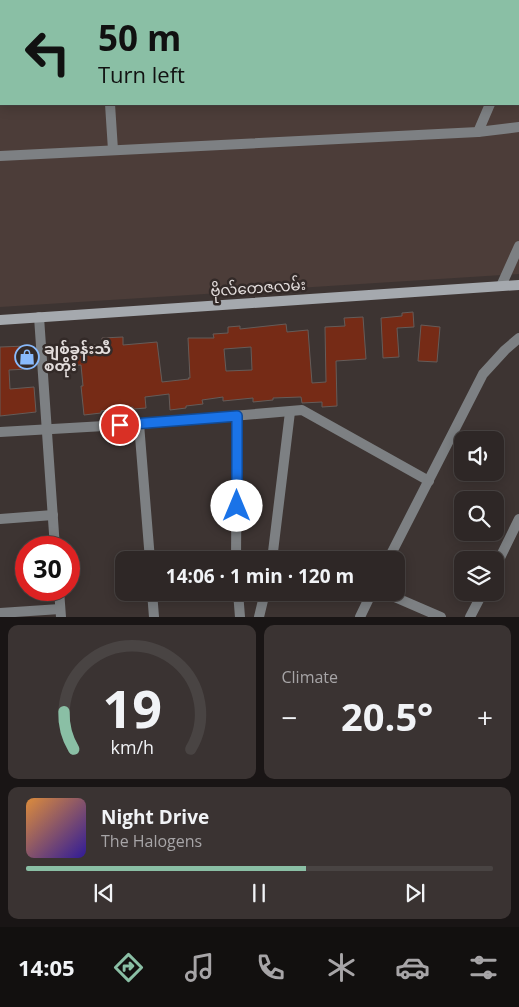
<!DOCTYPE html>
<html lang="en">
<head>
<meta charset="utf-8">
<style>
	:root { --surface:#2e2726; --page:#3a3332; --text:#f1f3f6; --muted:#a7a5a7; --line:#494443; --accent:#8abfa5 }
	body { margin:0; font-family:"Open Sans","Noto Sans Myanmar",sans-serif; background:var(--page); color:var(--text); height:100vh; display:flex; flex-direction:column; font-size:19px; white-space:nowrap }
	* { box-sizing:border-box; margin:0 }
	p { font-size:16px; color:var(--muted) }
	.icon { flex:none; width:28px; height:28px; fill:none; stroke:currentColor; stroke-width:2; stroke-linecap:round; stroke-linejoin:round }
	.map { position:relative; height:617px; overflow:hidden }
	.drawer { display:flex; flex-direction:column; gap:8px; padding:8px; background:#191515; flex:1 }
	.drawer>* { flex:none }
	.banner { position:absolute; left:0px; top:0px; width:520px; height:105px; box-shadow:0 2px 12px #0003,0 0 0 1px var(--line); background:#8abfa5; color:#111; overflow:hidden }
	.tools { position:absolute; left:454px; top:431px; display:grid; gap:10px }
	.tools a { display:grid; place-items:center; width:50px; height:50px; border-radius:10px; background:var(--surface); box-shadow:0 2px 12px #0003,0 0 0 1px var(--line); font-size:25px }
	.speed { position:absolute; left:15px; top:536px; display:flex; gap:10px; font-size:25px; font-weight:700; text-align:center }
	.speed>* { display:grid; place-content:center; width:65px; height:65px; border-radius:50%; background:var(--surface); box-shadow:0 2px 12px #0003,0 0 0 1px var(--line); line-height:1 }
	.speed .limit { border:8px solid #d22; background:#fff; color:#111 }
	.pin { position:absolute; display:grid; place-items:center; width:42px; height:42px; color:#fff; margin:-21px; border:2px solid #fff; border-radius:50%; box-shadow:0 1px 5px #0007 }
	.me { position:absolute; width:55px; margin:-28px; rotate:0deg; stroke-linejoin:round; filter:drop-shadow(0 0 4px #0008) }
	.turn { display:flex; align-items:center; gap:18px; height:105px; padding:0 15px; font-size:22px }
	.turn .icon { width:65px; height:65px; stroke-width:2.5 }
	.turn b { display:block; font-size:35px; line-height:42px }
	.big { font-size:38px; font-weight:700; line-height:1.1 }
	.drawer .tile { flex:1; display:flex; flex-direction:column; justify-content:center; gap:8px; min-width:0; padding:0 18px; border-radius:10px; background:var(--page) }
	.drawer .dial { align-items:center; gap:0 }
	.dial svg { height:130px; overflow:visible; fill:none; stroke:var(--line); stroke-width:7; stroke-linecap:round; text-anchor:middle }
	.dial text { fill:var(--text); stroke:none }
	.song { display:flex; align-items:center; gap:15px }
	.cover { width:60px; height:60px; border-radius:8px; background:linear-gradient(135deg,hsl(30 70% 55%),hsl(250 70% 35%)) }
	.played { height:5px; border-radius:2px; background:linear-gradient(90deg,var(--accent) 60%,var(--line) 60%) }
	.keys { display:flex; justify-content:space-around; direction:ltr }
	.heat { display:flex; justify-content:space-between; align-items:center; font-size:28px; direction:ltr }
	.drawer .tiles { flex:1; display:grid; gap:8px; grid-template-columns:1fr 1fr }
	.tile:last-child { grid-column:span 2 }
	.trip { position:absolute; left:115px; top:551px; width:290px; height:50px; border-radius:10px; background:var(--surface); box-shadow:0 2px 12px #0003,0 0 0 1px var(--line); font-weight:700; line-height:50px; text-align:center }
	.tab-bar { display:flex; height:80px; justify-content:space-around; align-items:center; background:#12100f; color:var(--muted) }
	.tab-bar .icon { width:35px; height:35px }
	.tab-bar .selected { color:var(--accent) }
	.tab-bar b { font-size:22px; color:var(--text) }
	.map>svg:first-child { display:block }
	.built { fill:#4c3d39; fill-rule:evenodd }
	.building { fill:#762b16; stroke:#655c59; fill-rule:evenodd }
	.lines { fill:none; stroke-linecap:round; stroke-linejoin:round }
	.street { stroke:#7d8083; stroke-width:10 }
	.secondary { stroke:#a5a9ae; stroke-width:10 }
	.route-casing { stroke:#114b97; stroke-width:12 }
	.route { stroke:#1a73e8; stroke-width:9 }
	.labels { text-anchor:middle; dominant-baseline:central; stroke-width:5; stroke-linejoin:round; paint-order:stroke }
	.street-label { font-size:15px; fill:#e4dedd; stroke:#332a28 }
	.poi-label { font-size:15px; font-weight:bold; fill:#e4dedd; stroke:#332a28; text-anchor:start }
</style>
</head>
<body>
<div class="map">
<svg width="519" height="617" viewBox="0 0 519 617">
	<rect width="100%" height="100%" fill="#3d3432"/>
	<path class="built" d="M 0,0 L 519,0 L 519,274 L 0,307 ZM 1,1 L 519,1 L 519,104 L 1,104 Z"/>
	<g class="building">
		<path d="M 413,312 L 414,327 L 397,328 L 399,357 L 383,358 L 381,318 L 402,316 L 402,313 Z"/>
		<path d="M 363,317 L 366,359 L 336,361 L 337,406 L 322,407 L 322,402 L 302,403 L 301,397 L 273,398 L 273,400 L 253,402 L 253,398 L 223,401 L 223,397 L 202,400 L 203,404 L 186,406 L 186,408 L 170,410 L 169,394 L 145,397 L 146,408 L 133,409 L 133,407 L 101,411 L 101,413 L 84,415 L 81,386 L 83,386 L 81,365 L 66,366 L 64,347 L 102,344 L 102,338 L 123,337 L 123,345 L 157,342 L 162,382 L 189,379 L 188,378 L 190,378 L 188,338 L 214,338 L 213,334 L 228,333 L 228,327 L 240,326 L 240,329 L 286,324 L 287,332 L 308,330 L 312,383 L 326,382 L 325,327 L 345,326 L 344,318 ZM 251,347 L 252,370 L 226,371 L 224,349 Z"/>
		<path d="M 421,325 L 440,327 L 437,362 L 418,361 Z"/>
		<path d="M 27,346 L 28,369 L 9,370 L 10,389 L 34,387 L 36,412 L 0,416 L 0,347 Z"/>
	</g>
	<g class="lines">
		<g class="street">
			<path d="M 103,0 L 103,1"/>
			<path d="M 419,1 L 420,0"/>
			<path d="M 519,34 L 519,33"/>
			<path d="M 110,104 L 113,150"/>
			<path d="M 478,132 L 490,104"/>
			<path d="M 0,156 L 478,132 L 519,127"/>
			<path d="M 501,286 L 519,246"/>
			<path d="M 39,317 L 55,548"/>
			<path d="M 139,424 L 150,560"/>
			<path d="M 0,432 L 139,424 L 302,410 L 429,481"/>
			<path d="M 0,519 L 53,515"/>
			<path d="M 236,560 L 237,416"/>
			<path d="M 272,560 L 290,412"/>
			<path d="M 388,560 L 483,374 L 505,350 L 519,338"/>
			<path d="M 495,568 L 519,519"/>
			<path d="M 59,590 L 61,617"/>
			<path d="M 152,592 L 154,617"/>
			<path d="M 238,592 L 240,617"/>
			<path d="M 383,592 L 441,617"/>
			<path d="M 0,613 L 60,609"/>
			<path d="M 259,617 L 265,592"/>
			<path d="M 360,617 L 372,592"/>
			<path d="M 470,617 L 483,592"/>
		</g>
		<path class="secondary" d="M 0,320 L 519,285"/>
	</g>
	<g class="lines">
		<g class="route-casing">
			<path id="route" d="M 120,425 L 237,416 L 237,506"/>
		</g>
		<use href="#route" class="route"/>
	</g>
	<defs>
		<g id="shop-ring" transform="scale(1.25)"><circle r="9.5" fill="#332a28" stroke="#89bafc" stroke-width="1.5"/><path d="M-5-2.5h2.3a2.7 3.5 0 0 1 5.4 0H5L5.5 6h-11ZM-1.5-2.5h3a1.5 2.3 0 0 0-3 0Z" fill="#89bafc"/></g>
	</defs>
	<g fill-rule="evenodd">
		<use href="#shop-ring" x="27" y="357"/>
	</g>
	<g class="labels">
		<g class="street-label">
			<text transform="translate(258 287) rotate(-4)">ဗိုလ်တေဇလမ်း</text>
		</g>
		<g class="poi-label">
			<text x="44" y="348">ချစ်ခွန်းသီ<tspan x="44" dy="17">စတိုး</tspan></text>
		</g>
	</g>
</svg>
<div class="tools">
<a><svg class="icon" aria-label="sound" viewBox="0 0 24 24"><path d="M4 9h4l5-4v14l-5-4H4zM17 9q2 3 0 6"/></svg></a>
<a><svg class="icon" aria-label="search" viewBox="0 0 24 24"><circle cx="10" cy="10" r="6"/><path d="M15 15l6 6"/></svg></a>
<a><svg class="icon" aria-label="layers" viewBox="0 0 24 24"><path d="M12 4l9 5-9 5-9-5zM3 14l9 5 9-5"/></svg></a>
</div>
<div class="speed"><div class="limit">30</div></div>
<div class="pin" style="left:120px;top:425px;background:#d93025"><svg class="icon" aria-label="arrive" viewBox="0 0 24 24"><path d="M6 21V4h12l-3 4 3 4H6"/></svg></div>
<svg class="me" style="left:237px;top:506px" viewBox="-20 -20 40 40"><circle r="19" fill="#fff"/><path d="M0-13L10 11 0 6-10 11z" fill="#1a73e8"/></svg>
<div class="trip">14:06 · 1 min · 120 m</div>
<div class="banner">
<div class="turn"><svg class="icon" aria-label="left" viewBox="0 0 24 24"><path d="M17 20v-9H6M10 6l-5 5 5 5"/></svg><div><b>50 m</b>Turn left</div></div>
</div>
</div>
<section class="drawer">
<div class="tiles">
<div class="tile dial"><svg viewBox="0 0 100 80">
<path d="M14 69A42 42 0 1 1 86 69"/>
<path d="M14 69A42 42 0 0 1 8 46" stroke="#8abfa5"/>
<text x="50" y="56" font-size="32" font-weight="700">19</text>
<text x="50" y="72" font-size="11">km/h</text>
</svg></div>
<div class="tile"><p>Climate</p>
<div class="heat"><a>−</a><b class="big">20.5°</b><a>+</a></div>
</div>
<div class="tile">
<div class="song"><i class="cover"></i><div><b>Night Drive</b><p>The Halogens</p></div></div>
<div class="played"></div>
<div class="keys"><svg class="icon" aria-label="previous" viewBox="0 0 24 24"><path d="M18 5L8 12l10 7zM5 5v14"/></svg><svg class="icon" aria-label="pause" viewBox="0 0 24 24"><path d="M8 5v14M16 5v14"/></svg><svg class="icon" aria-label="next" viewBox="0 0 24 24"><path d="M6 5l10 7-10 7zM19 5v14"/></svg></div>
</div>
</div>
</section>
<nav class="tab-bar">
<b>14:05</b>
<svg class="icon selected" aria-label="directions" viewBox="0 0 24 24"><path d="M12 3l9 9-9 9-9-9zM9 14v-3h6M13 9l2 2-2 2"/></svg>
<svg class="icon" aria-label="music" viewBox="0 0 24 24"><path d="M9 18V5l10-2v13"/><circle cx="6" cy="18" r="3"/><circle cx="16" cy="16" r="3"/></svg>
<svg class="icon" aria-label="phone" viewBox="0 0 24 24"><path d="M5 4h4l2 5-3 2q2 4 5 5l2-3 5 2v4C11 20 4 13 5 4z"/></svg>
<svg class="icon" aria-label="climate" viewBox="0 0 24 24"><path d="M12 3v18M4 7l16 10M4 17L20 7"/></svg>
<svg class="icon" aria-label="car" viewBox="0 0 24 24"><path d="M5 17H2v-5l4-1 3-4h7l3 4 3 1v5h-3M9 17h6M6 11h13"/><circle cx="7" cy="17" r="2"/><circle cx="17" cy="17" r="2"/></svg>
<svg class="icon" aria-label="filters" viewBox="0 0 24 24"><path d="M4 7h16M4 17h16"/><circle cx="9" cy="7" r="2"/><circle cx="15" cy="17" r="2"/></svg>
</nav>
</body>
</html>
